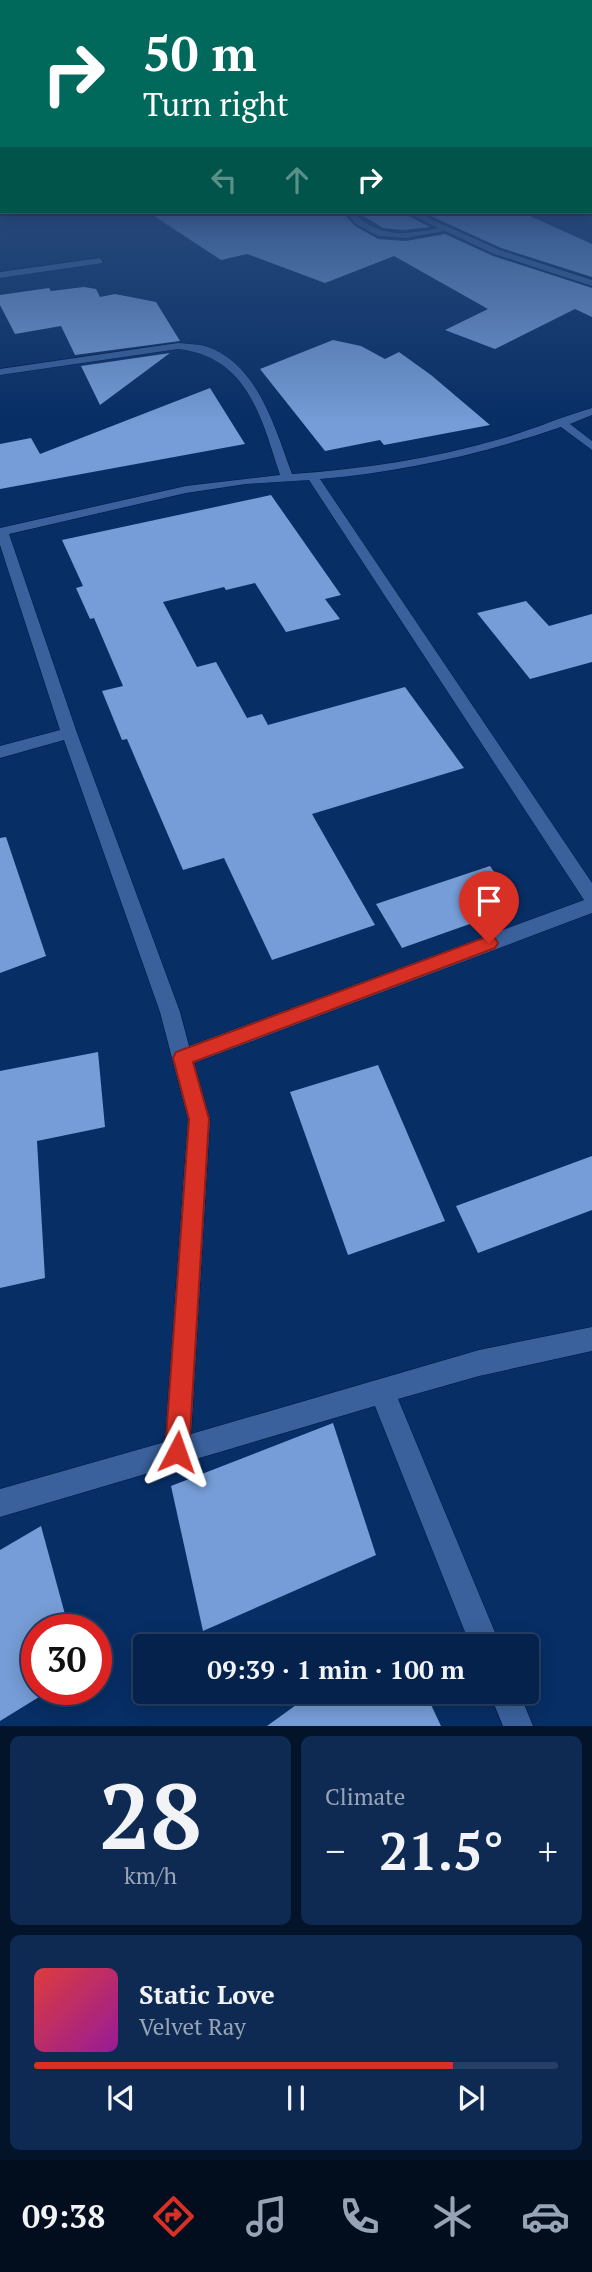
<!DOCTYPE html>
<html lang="en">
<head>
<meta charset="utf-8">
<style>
	:root { --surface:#05224c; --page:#0e2a53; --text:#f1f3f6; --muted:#97a4b5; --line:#263f64; --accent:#d93025 }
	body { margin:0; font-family:"PT Serif",serif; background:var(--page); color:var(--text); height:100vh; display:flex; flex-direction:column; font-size:26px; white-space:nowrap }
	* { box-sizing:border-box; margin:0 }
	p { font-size:23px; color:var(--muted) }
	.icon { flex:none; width:38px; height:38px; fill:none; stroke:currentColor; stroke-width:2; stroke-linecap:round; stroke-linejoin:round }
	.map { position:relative; height:1726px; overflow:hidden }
	.sheet { display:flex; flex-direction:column; gap:10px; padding:10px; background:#03132a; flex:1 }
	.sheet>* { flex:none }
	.guide { position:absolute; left:0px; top:0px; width:593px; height:214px; box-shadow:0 4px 18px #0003,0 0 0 2px var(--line); background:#00695c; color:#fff; overflow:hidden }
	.speed { position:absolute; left:21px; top:1614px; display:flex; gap:14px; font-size:35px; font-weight:700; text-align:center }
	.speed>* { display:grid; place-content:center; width:91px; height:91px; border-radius:50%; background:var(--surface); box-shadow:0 4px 18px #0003,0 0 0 2px var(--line); line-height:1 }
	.speed .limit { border:10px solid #d22; background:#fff; color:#111 }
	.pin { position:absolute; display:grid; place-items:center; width:60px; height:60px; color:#fff; margin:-72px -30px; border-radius:50% 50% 50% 0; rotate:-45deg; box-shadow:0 0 7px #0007 }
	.pin .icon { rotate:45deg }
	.me { position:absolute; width:77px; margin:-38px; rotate:4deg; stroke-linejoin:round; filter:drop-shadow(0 0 5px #0008) }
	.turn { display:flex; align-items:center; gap:24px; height:147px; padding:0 28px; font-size:32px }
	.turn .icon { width:91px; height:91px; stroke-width:2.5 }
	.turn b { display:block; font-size:49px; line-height:60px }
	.lanes { display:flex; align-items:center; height:66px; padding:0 28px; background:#0003; justify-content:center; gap:35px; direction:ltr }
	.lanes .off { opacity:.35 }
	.big { font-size:52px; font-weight:700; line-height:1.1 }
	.sheet .card { flex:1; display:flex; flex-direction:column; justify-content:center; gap:10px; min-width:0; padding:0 24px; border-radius:10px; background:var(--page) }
	.sheet .dial { align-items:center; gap:0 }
	.dial b { font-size:91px; line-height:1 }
	.song { display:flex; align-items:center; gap:21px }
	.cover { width:84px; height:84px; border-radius:10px; background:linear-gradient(135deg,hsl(0 70% 55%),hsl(300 70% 35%)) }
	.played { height:7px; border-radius:4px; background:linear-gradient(90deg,var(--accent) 80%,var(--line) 80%) }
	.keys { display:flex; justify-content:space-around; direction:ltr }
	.heat { display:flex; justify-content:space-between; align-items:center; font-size:38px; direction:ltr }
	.sheet .tiles { flex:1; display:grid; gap:10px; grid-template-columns:1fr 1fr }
	.card:last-child { grid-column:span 2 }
	.trip { position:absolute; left:133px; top:1634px; width:406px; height:70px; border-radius:7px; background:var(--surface); box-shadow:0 4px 18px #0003,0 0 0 2px var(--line); font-weight:700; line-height:70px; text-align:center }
	.tab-bar { display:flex; height:112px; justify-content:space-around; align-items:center; background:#020e1e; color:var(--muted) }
	.tab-bar .icon { width:49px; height:49px }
	.tab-bar .active { color:var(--accent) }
	.tab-bar b { font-size:32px; color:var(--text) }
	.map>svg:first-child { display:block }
	.building { fill:#769dd7 }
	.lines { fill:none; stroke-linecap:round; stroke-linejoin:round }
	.street-casing { stroke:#00163f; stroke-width:1 }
	.street { fill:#3a619c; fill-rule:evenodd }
	.route { fill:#d93025; stroke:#8d1f18; stroke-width:2 }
</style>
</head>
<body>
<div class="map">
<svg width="592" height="1726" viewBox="0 0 592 1726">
	<rect width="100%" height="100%" fill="#072e65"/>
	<g class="building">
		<path d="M 148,212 L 342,212 L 355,226 L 378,239 L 406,241 L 445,234 L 493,256 L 592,288 L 592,317 L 575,309 L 495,349 L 445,330 L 488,309 L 394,256 L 325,283 L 247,254 L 221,260 Z"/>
		<path d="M 357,212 L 406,212 L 407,215 L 430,227 L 403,230 L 383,228 Z"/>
		<path d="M 422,212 L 521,212 L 592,244 L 592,277 L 501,248 Z"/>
		<path d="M 84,287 L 96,289 L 100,297 L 115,294 L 156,302 L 180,341 L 75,355 L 61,326 L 15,334 L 0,305 L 0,295 L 49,288 L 51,291 Z"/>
		<path d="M 333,340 L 361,346 L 385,359 L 399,352 L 431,375 L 490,425 L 384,445 L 380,440 L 325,451 L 260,369 Z"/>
		<path d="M 170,353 L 100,405 L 81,366 Z"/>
		<path d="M 210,388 L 245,444 L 0,489 L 0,444 L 31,438 L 40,454 Z"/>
		<path d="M 271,495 L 341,595 L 325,599 L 340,619 L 286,632 L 255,583 L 226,590 L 224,587 L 163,602 L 197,667 L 216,662 L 247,718 L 262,714 L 268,725 L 405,687 L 464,768 L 312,814 L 375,925 L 272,960 L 224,858 L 183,870 L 127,739 L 122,740 L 102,691 L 123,686 L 94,618 L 90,619 L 76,588 L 83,586 L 62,540 Z"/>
		<path d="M 526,601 L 549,626 L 592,614 L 592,662 L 530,679 L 477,613 Z"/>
		<path d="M 6,837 L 46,956 L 0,973 L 0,838 Z"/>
		<path d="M 490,866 L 518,907 L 402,948 L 376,904 Z"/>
		<path d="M 98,1052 L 105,1127 L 37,1141 L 45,1278 L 0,1288 L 0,1071 Z"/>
		<path d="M 378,1065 L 445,1221 L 348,1255 L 290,1092 Z"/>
		<path d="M 592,1156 L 592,1210 L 478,1253 L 456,1206 Z"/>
		<path d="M 333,1423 L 376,1555 L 203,1631 L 171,1486 Z"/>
		<path d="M 41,1526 L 69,1629 L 37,1629 L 37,1689 L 52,1689 L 0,1721 L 0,1550 Z"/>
		<path d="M 314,1692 L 425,1692 L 441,1726 L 267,1726 Z"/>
	</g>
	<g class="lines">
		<g class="street-casing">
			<g id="street">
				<rect x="0" y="198" width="2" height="4"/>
				<path d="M 345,212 L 353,212 C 378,238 405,235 438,228 L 408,213 L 416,212 L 500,250 L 592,280 L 592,286 L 494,254 L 445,231 L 406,238 L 378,236 L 356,224 Z"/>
				<path d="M 100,258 L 103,263 L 0,278 L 0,272 Z"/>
				<path d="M 178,343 C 187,344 197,344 205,346 C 258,363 275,428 292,474 C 362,469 432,459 500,439 C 532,430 561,417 592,408 L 592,415 L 570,424 L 592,441 L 592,450 L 561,427 C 483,454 402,472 320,479 L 592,883 L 592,913 L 194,1063 L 210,1119 L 191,1434 L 479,1350 L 592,1327 L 592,1351 L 479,1376 L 398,1399 L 501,1647 L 471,1647 L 375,1406 L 0,1517 L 0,1489 L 165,1442 L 188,1119 L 160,1012 L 64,740 L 0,758 L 0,746 L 60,730 L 0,545 L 0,528 L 186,486 L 280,475 C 261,417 248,357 178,349 L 0,375 L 0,369 ZM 309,480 L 584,900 L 189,1046 L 180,1012 L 77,733 L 9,534 L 186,493 L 246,484 Z"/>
				<path d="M 489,1692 L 519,1692 L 533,1726 L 503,1726 Z"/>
			</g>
		</g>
		<use href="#street" class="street"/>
	</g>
	<linearGradient id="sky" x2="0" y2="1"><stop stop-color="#041938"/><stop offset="0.43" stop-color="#2b4c7e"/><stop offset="1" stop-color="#2b4c7e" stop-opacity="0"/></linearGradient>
	<rect width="592" height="425" fill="url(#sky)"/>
	<path class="route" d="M 489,936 L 495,938 L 498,943 L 495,948 L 193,1062 L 209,1119 L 189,1452 L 186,1460 L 177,1464 L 169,1460 L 165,1452 L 189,1119 L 173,1058 L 176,1052 Z"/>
</svg>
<div class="speed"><div class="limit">30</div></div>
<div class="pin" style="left:489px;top:943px;background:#d93025"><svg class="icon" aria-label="arrive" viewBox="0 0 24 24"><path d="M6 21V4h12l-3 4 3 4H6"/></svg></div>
<svg class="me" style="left:177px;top:1452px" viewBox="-20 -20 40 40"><path d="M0-17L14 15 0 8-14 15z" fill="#d93025" stroke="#fff" stroke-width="4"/></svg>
<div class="trip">09:39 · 1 min · 100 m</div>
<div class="guide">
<div class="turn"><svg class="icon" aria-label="right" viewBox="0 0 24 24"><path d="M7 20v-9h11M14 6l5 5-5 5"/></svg><div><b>50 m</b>Turn right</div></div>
<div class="lanes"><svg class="icon off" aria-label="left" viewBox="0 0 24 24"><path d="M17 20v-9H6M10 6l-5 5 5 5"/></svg><svg class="icon off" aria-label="ahead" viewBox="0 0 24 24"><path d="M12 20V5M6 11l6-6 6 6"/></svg><svg class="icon" aria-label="right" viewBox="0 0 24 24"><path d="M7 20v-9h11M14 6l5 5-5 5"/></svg></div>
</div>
</div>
<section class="sheet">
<div class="tiles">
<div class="card dial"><b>28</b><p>km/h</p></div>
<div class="card"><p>Climate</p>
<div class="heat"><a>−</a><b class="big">21.5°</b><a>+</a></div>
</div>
<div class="card">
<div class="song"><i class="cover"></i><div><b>Static Love</b><p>Velvet Ray</p></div></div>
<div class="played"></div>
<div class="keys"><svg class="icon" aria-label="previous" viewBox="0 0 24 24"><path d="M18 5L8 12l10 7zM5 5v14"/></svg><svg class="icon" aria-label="pause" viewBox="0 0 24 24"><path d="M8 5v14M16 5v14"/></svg><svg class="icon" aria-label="next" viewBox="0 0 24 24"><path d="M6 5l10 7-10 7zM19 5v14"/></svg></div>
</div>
</div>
</section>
<nav class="tab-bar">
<b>09:38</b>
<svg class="icon active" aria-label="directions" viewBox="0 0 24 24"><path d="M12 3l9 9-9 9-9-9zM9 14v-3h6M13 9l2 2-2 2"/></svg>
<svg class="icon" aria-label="music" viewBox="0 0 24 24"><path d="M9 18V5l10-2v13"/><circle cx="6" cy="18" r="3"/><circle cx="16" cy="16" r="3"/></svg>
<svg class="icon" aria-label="phone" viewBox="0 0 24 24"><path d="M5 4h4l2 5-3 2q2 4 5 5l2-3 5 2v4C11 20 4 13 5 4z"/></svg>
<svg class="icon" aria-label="climate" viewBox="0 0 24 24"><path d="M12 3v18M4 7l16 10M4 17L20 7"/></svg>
<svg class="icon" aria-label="car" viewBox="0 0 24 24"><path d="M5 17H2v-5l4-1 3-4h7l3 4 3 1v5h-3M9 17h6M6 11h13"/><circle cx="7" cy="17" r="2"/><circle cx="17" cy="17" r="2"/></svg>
</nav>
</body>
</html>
